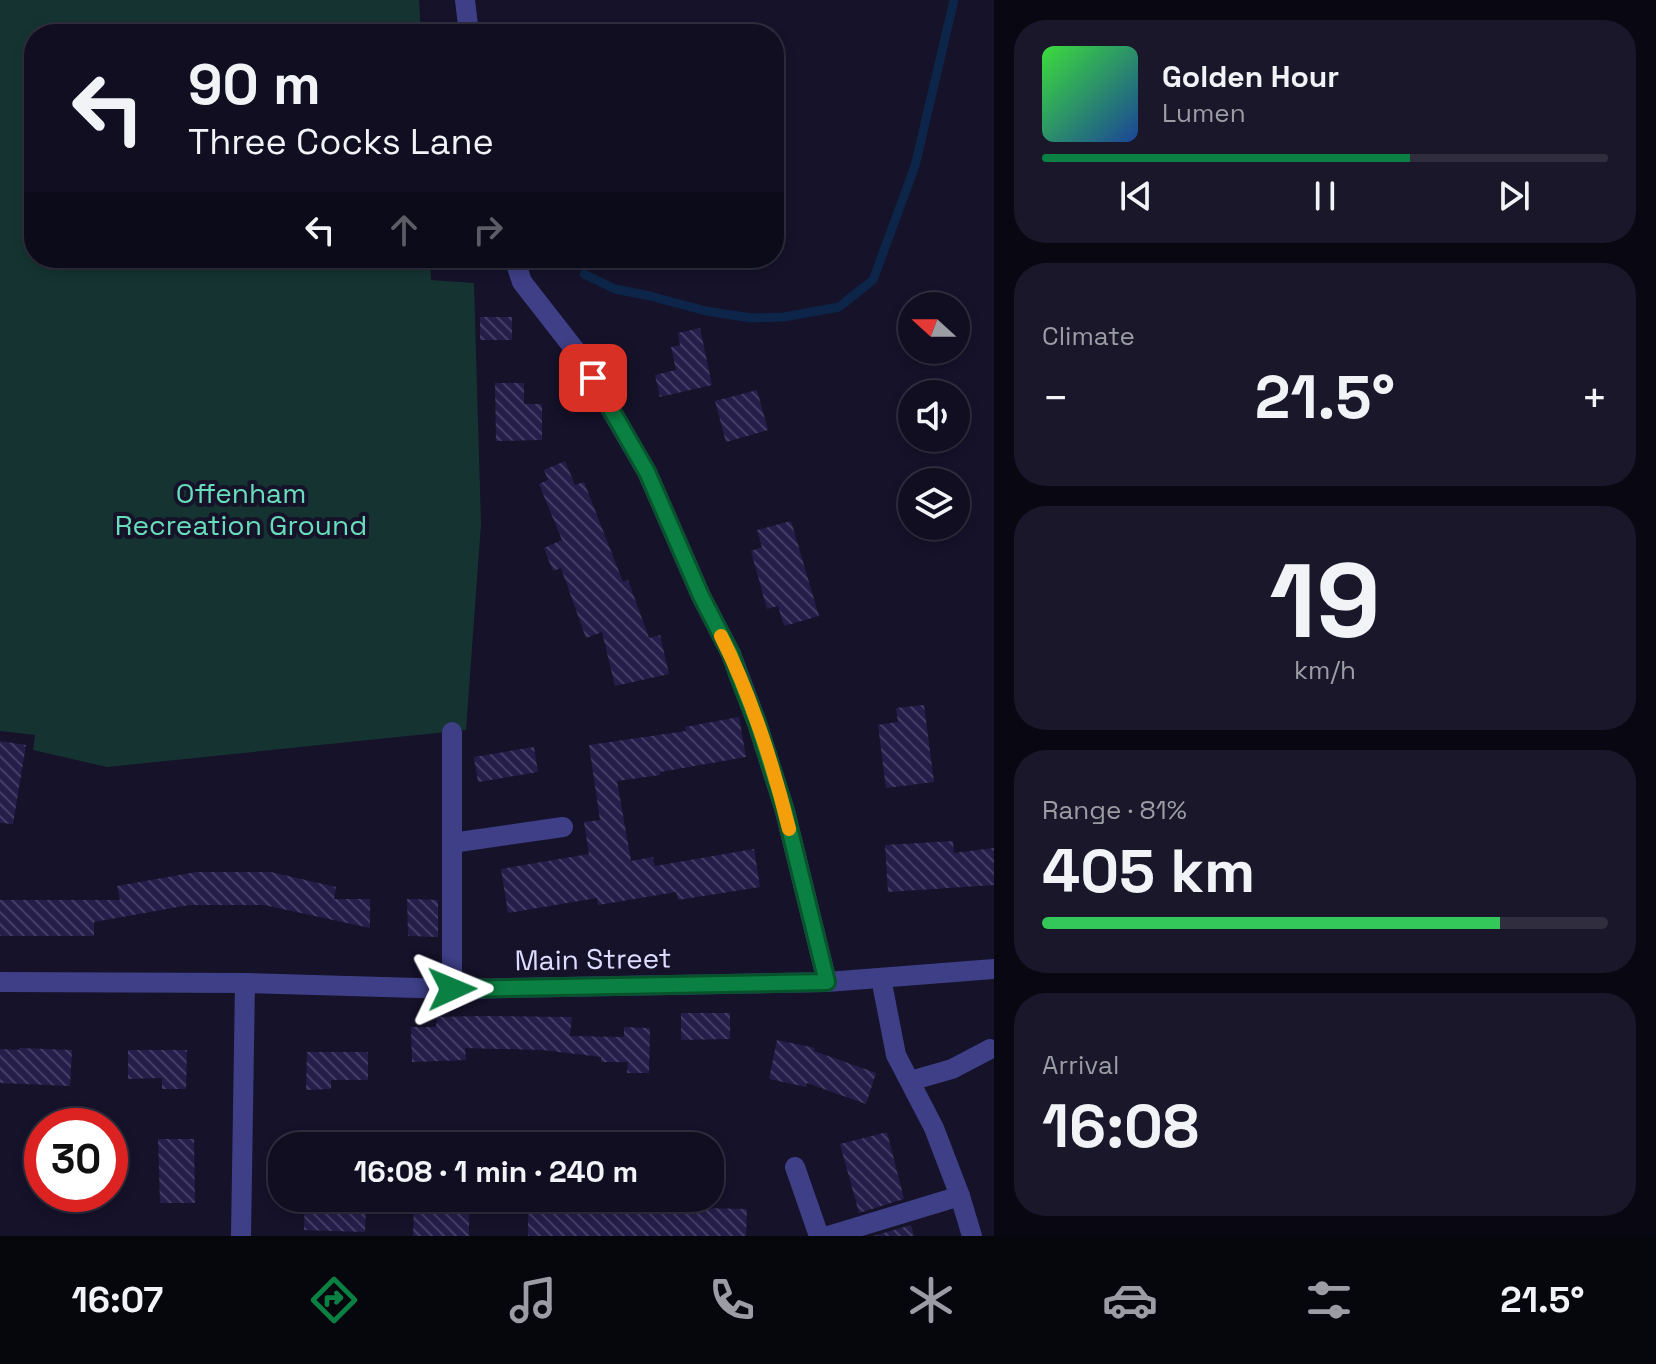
<!DOCTYPE html>
<html lang="en">
<head>
<meta charset="utf-8">
<style>
	:root { --surface:#100e20; --page:#191729; --text:#f1f3f6; --muted:#9c9ca5; --line:#302e3e; --accent:#0b8043 }
	body { margin:0; font-family:"Space Grotesk",sans-serif; background:var(--page); color:var(--text); height:100vh; display:flex; flex-direction:column; font-size:30px; white-space:nowrap }
	* { box-sizing:border-box; margin:0 }
	p { font-size:26px; color:var(--muted) }
	.icon { flex:none; width:44px; height:44px; fill:none; stroke:currentColor; stroke-width:2; stroke-linecap:round; stroke-linejoin:round }
	.map { position:relative; flex:1; overflow:hidden }
	.sheet { display:flex; flex-direction:column; gap:20px; padding:20px; background:#090812; width:662px }
	.sheet>* { flex:none }
	.top-card { position:absolute; left:24px; top:24px; width:760px; height:244px; border-radius:32px; box-shadow:0 4px 12px #0003,0 0 0 2px var(--line); background:#100e20; color:var(--text); overflow:hidden }
	.needle { width:52px; rotate:291deg }
	.tools { position:absolute; left:898px; top:292px; display:grid; gap:16px }
	.tools a { display:grid; place-items:center; width:72px; height:72px; border-radius:50%; background:var(--surface); box-shadow:0 4px 12px #0003,0 0 0 2px var(--line); font-size:40px }
	.speed { position:absolute; left:24px; top:1108px; display:flex; gap:16px; font-size:40px; font-weight:700; text-align:center }
	.speed>* { display:grid; place-content:center; width:104px; height:104px; border-radius:50%; background:var(--surface); box-shadow:0 4px 12px #0003,0 0 0 2px var(--line); line-height:1 }
	.speed .limit { border:12px solid #d22; background:#fff; color:#111 }
	.pin { position:absolute; display:grid; place-items:center; width:68px; height:68px; color:#fff; margin:-34px; border-radius:16px; box-shadow:0 4px 12px #0006 }
	.me { position:absolute; width:88px; margin:-44px; rotate:89deg; stroke-linejoin:round; filter:drop-shadow(0 0 6px #0008) }
	.turn { display:flex; align-items:center; gap:28px; height:168px; padding:0 32px; font-size:36px }
	.turn .icon { width:104px; height:104px; stroke-width:2.5 }
	.turn b { display:block; font-size:56px; line-height:68px }
	.lanes { display:flex; align-items:center; height:76px; padding:0 32px; background:#0003; justify-content:center; gap:40px; direction:ltr }
	.lanes .off { opacity:.35 }
	.big { font-size:60px; font-weight:700; line-height:1.1 }
	.sheet .widget { flex:1; display:flex; flex-direction:column; justify-content:center; gap:12px; min-width:0; padding:0 28px; border-radius:32px; background:var(--page) }
	.sheet .dial { align-items:center; gap:0 }
	.dial b { font-size:104px; line-height:1 }
	.song { display:flex; align-items:center; gap:24px }
	.cover { width:96px; height:96px; border-radius:12px; background:linear-gradient(135deg,hsl(120 70% 55%),hsl(220 70% 35%)) }
	.played { height:8px; border-radius:4px; background:linear-gradient(90deg,var(--accent) 65%,var(--line) 65%) }
	.keys { display:flex; justify-content:space-around; direction:ltr }
	.heat { display:flex; justify-content:space-between; align-items:center; font-size:44px; direction:ltr }
	.charge { height:12px; border-radius:6px; background:linear-gradient(90deg,#34c759 81%,var(--line) 0) }
	.trip { position:absolute; left:268px; top:1132px; width:456px; height:80px; border-radius:32px; background:var(--surface); box-shadow:0 4px 12px #0003,0 0 0 2px var(--line); font-weight:700; line-height:80px; text-align:center }
	.tabs { display:flex; height:128px; justify-content:space-around; align-items:center; background:#06060d; color:var(--muted) }
	.tabs .icon { width:56px; height:56px }
	.tabs .selected { color:var(--accent) }
	.tabs b { font-size:36px; color:var(--text) }
	main { display:flex; flex:1; min-height:0 }
	.map>svg:first-child { display:block }
	.park { fill:#153431 }
	.lines { fill:none; stroke-linecap:round; stroke-linejoin:round }
	.stream { stroke:#0d2548; stroke-width:9 }
	.building { fill:url(#building-back-hatch) }
	.minor { stroke:#3e3f87; stroke-width:20 }
	.route-casing { stroke:#07532c; stroke-width:20 }
	.route { stroke:#0b8043; stroke-width:14 }
	.slow { stroke:#f59e0b; stroke-width:14 }
	.labels { text-anchor:middle; dominant-baseline:central; stroke-width:8; stroke-linejoin:round; paint-order:stroke }
	.park-label { font-size:28px; fill:#68ddbb; stroke:#15122a }
	.street-label { font-size:28px; fill:#dedcfe; stroke:#15122a }
</style>
</head>
<body>
<main>
<div class="map">
<svg width="994" height="1236" viewBox="0 0 994 1236">
	<defs>
		<pattern id="building-back-hatch" width="6" height="6" patternUnits="userSpaceOnUse" patternTransform="scale(2)"><rect width="6" height="6" fill="#251e4a"/><path d="M-1 5l2 2M0 0l6 6M5-1l2 2" fill="none" stroke="#443e65"/></pattern>
	</defs>
	<rect width="100%" height="100%" fill="#15122a"/>
	<path class="park" d="M 0,0 L 419,0 L 421,34 L 34,34 L 34,258 L 430,258 L 431,280 L 474,283 L 481,524 L 466,730 L 107,767 L 33,750 L 35,735 L 0,731 Z"/>
	<g class="lines">
		<path class="stream" d="M 584,274 L 615,289 L 650,296 L 706,311 L 751,318 L 784,317 L 839,307 L 873,280 L 915,166 L 954,0"/>
	</g>
	<g class="building">
		<rect x="480" y="317" width="32" height="23"/>
		<path d="M 700,328 L 712,385 L 660,397 L 655,375 L 676,370 L 671,347 L 680,345 L 678,333 Z"/>
		<path d="M 495,383 L 524,383 L 524,404 L 542,404 L 542,440 L 496,441 Z"/>
		<path d="M 757,390 L 768,430 L 726,442 L 715,401 Z"/>
		<path d="M 565,461 L 575,485 L 584,482 L 623,582 L 628,580 L 649,638 L 660,635 L 669,674 L 615,686 L 602,632 L 586,638 L 561,568 L 553,571 L 544,548 L 562,540 L 539,484 L 548,480 L 544,470 Z"/>
		<path d="M 791,521 L 819,616 L 784,626 L 778,606 L 767,609 L 751,551 L 762,547 L 757,530 Z"/>
		<path d="M 924,705 L 934,782 L 886,788 L 878,725 L 898,722 L 896,708 Z"/>
		<path d="M 739,717 L 746,757 L 660,772 L 660,775 L 617,781 L 631,861 L 653,857 L 655,866 L 754,849 L 760,887 L 678,900 L 676,892 L 598,905 L 597,898 L 508,913 L 501,869 L 589,854 L 584,822 L 600,820 L 589,745 L 686,731 L 685,727 Z"/>
		<path d="M 0,741 L 26,745 L 13,824 L 0,823 Z"/>
		<path d="M 534,747 L 538,772 L 478,782 L 474,757 Z"/>
		<path d="M 953,841 L 954,853 L 994,848 L 994,885 L 888,892 L 885,845 Z"/>
		<path d="M 196,872 L 271,872 L 336,887 L 334,899 L 370,899 L 370,928 L 264,905 L 189,905 L 94,922 L 94,936 L 0,936 L 0,900 L 120,900 L 117,886 Z"/>
		<path d="M 407,899 L 438,900 L 438,937 L 408,936 Z"/>
		<path d="M 681,1013 L 730,1013 L 730,1039 L 681,1040 Z"/>
		<path d="M 481,1016 L 572,1017 L 570,1036 L 624,1037 L 624,1027 L 650,1028 L 649,1073 L 627,1073 L 628,1062 L 601,1062 L 601,1057 L 543,1050 L 465,1048 L 466,1060 L 412,1062 L 411,1027 L 436,1027 L 437,1017 Z"/>
		<path d="M 777,1040 L 815,1048 L 814,1051 L 876,1073 L 866,1104 L 807,1083 L 806,1087 L 769,1079 Z"/>
		<path d="M 19,1048 L 72,1050 L 70,1086 L 0,1083 L 0,1049 L 19,1050 Z"/>
		<path d="M 128,1050 L 187,1050 L 186,1089 L 162,1089 L 162,1078 L 128,1079 Z"/>
		<path d="M 307,1052 L 368,1052 L 368,1080 L 331,1080 L 331,1089 L 306,1090 Z"/>
		<path d="M 887,1132 L 904,1199 L 859,1213 L 840,1144 Z"/>
		<path d="M 158,1139 L 194,1139 L 195,1203 L 160,1203 Z"/>
		<path d="M 305,1198 L 333,1198 L 333,1206 L 366,1206 L 365,1232 L 304,1230 Z"/>
		<path d="M 414,1204 L 469,1204 L 469,1236 L 413,1236 Z"/>
		<path d="M 528,1204 L 659,1205 L 659,1207 L 747,1209 L 746,1236 L 528,1236 Z"/>
		<path d="M 911,1225 L 914,1236 L 873,1236 Z"/>
	</g>
	<g class="lines">
		<g class="minor">
			<path d="M 465,0 L 469,34"/>
			<path d="M 514,258 L 522,282 L 579,355 L 647,472 L 701,596 L 731,654 L 757,723 L 785,811 L 827,982"/>
			<path d="M 452,732 L 452,989"/>
			<path d="M 452,843 L 563,827"/>
			<path d="M 881,978 L 896,1055 L 934,1128 L 960,1196 L 972,1236"/>
			<path d="M 0,982 L 245,983 L 452,989 L 827,982 L 994,969"/>
			<path d="M 910,1081 L 952,1069 L 990,1049"/>
			<path d="M 795,1167 L 819,1236"/>
			<path d="M 241,1236 L 245,983"/>
			<path d="M 828,1236 L 960,1196"/>
		</g>
	</g>
	<g class="lines">
		<g class="route-casing">
			<path id="route" d="M 452,989 L 827,982 L 785,811 L 757,723 L 739,677 L 731,654 L 701,596 L 647,472 L 593,378"/>
		</g>
		<use href="#route" class="route"/>
		<path class="slow" d="M 721,636 C 750,693 774,767 789,829"/>
	</g>
	<g class="labels">
		<g class="park-label">
			<text x="241" y="493">Offenham<tspan x="241" dy="32">Recreation Ground</tspan></text>
		</g>
		<g class="street-label">
			<text transform="translate(593 959) rotate(-1)">Main Street</text>
		</g>
	</g>
</svg>
<div class="tools">
<a><svg class="needle" viewBox="-14 -14 28 28"><path d="M0-13l5 13h-10z" fill="#e53935"/><path d="M0 13l5-13h-10z" fill="#9c9ca5"/></svg></a>
<a><svg class="icon" aria-label="sound" viewBox="0 0 24 24"><path d="M4 9h4l5-4v14l-5-4H4zM17 9q2 3 0 6"/></svg></a>
<a><svg class="icon" aria-label="layers" viewBox="0 0 24 24"><path d="M12 4l9 5-9 5-9-5zM3 14l9 5 9-5"/></svg></a>
</div>
<div class="speed"><div class="limit">30</div></div>
<div class="pin" style="left:593px;top:378px;background:#d93025"><svg class="icon" aria-label="arrive" viewBox="0 0 24 24"><path d="M6 21V4h12l-3 4 3 4H6"/></svg></div>
<svg class="me" style="left:452px;top:989px" viewBox="-20 -20 40 40"><path d="M0-17L14 15 0 8-14 15z" fill="#0b8043" stroke="#fff" stroke-width="4"/></svg>
<div class="trip">16:08 · 1 min · 240 m</div>
<div class="top-card">
<div class="turn"><svg class="icon" aria-label="left" viewBox="0 0 24 24"><path d="M17 20v-9H6M10 6l-5 5 5 5"/></svg><div><b>90 m</b>Three Cocks Lane</div></div>
<div class="lanes"><svg class="icon" aria-label="left" viewBox="0 0 24 24"><path d="M17 20v-9H6M10 6l-5 5 5 5"/></svg><svg class="icon off" aria-label="ahead" viewBox="0 0 24 24"><path d="M12 20V5M6 11l6-6 6 6"/></svg><svg class="icon off" aria-label="right" viewBox="0 0 24 24"><path d="M7 20v-9h11M14 6l5 5-5 5"/></svg></div>
</div>
</div>
<section class="sheet">
<div class="widget">
<div class="song"><i class="cover"></i><div><b>Golden Hour</b><p>Lumen</p></div></div>
<div class="played"></div>
<div class="keys"><svg class="icon" aria-label="previous" viewBox="0 0 24 24"><path d="M18 5L8 12l10 7zM5 5v14"/></svg><svg class="icon" aria-label="pause" viewBox="0 0 24 24"><path d="M8 5v14M16 5v14"/></svg><svg class="icon" aria-label="next" viewBox="0 0 24 24"><path d="M6 5l10 7-10 7zM19 5v14"/></svg></div>
</div>
<div class="widget"><p>Climate</p>
<div class="heat"><a>−</a><b class="big">21.5°</b><a>+</a></div>
</div>
<div class="widget dial"><b>19</b><p>km/h</p></div>
<div class="widget"><p>Range · 81%</p><b class="big">405 km</b><div class="charge"></div></div>
<div class="widget"><p>Arrival</p><b class="big">16:08</b></div>
</section>
</main>
<nav class="tabs">
<b>16:07</b>
<svg class="icon selected" aria-label="directions" viewBox="0 0 24 24"><path d="M12 3l9 9-9 9-9-9zM9 14v-3h6M13 9l2 2-2 2"/></svg>
<svg class="icon" aria-label="music" viewBox="0 0 24 24"><path d="M9 18V5l10-2v13"/><circle cx="6" cy="18" r="3"/><circle cx="16" cy="16" r="3"/></svg>
<svg class="icon" aria-label="phone" viewBox="0 0 24 24"><path d="M5 4h4l2 5-3 2q2 4 5 5l2-3 5 2v4C11 20 4 13 5 4z"/></svg>
<svg class="icon" aria-label="climate" viewBox="0 0 24 24"><path d="M12 3v18M4 7l16 10M4 17L20 7"/></svg>
<svg class="icon" aria-label="car" viewBox="0 0 24 24"><path d="M5 17H2v-5l4-1 3-4h7l3 4 3 1v5h-3M9 17h6M6 11h13"/><circle cx="7" cy="17" r="2"/><circle cx="17" cy="17" r="2"/></svg>
<svg class="icon" aria-label="filters" viewBox="0 0 24 24"><path d="M4 7h16M4 17h16"/><circle cx="9" cy="7" r="2"/><circle cx="15" cy="17" r="2"/></svg>
<b>21.5°</b>
</nav>
</body>
</html>
